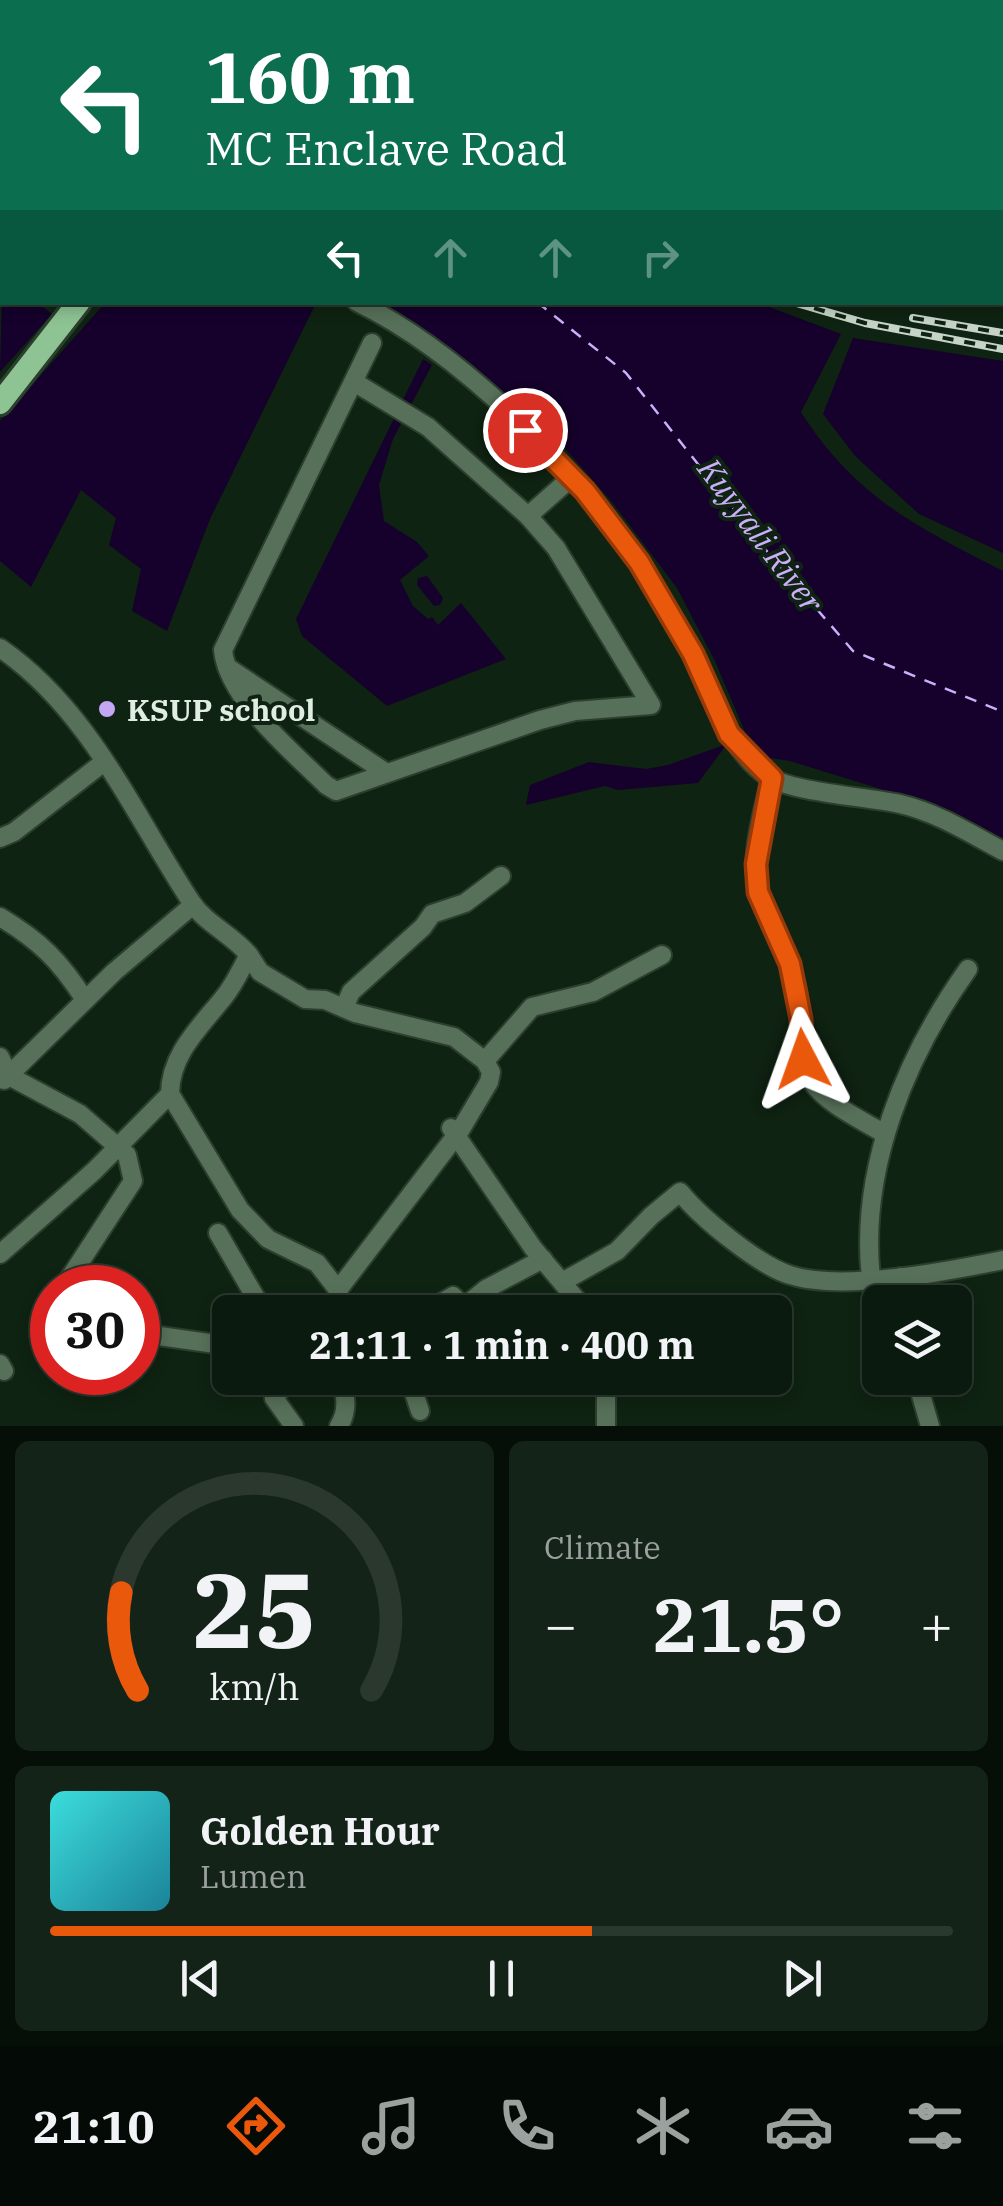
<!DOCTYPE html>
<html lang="en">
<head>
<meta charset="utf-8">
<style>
	:root { --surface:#0b1a0e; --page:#142317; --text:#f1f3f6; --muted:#9aa19e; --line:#2b382e; --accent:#ea580c }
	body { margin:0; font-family:"IBM Plex Serif",serif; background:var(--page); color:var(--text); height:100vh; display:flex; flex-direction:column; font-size:38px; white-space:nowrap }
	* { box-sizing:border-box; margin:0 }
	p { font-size:32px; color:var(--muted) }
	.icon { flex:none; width:55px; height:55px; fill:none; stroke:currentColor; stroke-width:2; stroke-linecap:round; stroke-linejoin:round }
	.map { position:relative; height:1426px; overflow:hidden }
	.details { display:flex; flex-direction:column; gap:15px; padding:15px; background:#060e08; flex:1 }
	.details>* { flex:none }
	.top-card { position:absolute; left:0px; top:0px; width:1005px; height:305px; box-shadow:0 5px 15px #0003,0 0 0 2px var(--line); background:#0b6e4f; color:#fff; overflow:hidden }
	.controls { position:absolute; left:862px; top:1285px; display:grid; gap:20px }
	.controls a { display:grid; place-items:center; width:110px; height:110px; border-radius:15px; background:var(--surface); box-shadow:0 5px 15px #0003,0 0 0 2px var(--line); font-size:50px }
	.speed { position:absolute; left:30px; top:1265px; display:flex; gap:20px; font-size:50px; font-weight:700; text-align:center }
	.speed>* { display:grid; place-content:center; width:130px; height:130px; border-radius:50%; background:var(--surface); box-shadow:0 5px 15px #0003,0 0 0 2px var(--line); line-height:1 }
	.speed .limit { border:15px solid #d22; background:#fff; color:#111 }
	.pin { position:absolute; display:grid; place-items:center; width:85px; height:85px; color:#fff; margin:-42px; border:5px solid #fff; border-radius:50%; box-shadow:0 2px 10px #0007 }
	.me { position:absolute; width:110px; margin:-55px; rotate:356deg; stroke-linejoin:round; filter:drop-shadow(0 0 8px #0008) }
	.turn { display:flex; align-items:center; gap:35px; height:210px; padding:0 40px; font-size:45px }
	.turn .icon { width:130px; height:130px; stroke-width:2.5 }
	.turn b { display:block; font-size:70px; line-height:85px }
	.lanes { display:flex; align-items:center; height:95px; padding:0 40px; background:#0003; justify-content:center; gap:50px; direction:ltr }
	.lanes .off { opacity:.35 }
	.big { font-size:75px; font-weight:700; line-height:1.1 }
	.details .widget { flex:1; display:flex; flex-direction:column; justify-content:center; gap:15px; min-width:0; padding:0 35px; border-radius:15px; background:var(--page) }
	.details .dial { align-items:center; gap:0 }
	.dial svg { height:260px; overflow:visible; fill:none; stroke:var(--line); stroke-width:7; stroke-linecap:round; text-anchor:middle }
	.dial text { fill:var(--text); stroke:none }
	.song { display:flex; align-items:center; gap:30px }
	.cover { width:120px; height:120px; border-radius:15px; background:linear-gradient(135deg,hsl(180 70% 55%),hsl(190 70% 35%)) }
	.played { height:10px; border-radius:5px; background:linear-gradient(90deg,var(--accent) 60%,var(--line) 60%) }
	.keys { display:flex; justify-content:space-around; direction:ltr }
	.heat { display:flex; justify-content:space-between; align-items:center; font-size:55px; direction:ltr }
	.details .tiles { flex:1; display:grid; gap:15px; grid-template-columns:1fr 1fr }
	.widget:last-child { grid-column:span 2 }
	.trip { position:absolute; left:212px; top:1295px; width:580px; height:100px; border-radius:15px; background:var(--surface); box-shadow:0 5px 15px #0003,0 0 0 2px var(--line); font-weight:700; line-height:100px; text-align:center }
	.tab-bar { display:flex; height:160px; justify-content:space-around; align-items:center; background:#040a06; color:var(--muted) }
	.tab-bar .icon { width:70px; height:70px }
	.tab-bar .active { color:var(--accent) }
	.tab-bar b { font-size:45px; color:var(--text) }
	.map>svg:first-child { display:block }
	.water { fill:#15012b }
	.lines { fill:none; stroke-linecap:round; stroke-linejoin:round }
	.ferry { stroke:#cbaff9; stroke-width:2.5; stroke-dasharray:12 10; stroke-linecap:butt }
	.minor-casing { stroke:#2c3f2f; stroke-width:22 }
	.major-casing { stroke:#2c3f2f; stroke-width:28 }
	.minor { stroke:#577059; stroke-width:18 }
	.major { stroke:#8ec393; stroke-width:22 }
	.rail-casing { stroke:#c6d4c8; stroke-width:8 }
	.rail { stroke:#0f2312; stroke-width:4; stroke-dasharray:11; stroke-linecap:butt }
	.route-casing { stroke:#983908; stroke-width:25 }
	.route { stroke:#ea580c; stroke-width:18 }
	.poi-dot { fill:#c3a7f2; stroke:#0f2312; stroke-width:4 }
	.labels { text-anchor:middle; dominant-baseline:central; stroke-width:8; stroke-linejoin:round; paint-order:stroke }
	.poi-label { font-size:30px; font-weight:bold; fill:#e0ede1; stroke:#0f2312; text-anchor:start }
	.water-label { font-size:32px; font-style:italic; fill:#cbaff9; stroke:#0f2312 }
</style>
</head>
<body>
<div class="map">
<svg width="1003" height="1426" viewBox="0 0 1003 1426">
	<rect width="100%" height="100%" fill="#0f2312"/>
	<g class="water">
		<path d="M 0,0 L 151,0 L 151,2 L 2,2 L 2,71 Z"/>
		<path d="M 0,95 L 2,96 L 0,251 Z"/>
		<path d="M 2,296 L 2,302 L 38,303 L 52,314 L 0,372 Z"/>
		<path d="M 106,302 L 316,303 L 210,519 L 167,631 L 132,611 L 141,569 L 109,545 L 116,518 L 81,490 L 31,587 L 0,561 L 0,421 Z"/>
		<path d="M 376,303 L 759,303 L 841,334 L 801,412 C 855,497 917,527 1003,571 L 1003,839 L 952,811 L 790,761 L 763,757 L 745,732 L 715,661 L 677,588 L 612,502 L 539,419 L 433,337 Z"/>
		<path d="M 853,338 L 1003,361 L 1003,553 L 919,514 L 855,456 L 823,414 Z"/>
		<path d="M 423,359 L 432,365 L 393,439 L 379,485 L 384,521 L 417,542 L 429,556 L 400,580 L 413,606 L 428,619 L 432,617 L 438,625 L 461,603 L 506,659 L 387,706 L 302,636 L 296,619 Z"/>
		<path d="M 427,576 L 443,598 L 440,605 L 434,606 L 417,585 L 418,578 Z"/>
		<path d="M 727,744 L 698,783 L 618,790 L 605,786 L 526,805 L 530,785 L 589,762 L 646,769 L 668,765 Z"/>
	</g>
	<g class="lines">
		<g class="ferry">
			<path d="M 97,0 L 102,2"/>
			<path d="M 537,302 L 626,373 L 765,549 L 853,651 L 1003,712"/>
		</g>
		<g class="minor-casing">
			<g id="minor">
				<path d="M 603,0 L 603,2"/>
				<path d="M 693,0 L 695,2"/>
				<path d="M 821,0 L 824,2"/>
				<path d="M 788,2 L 791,0"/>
				<path d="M 876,2 L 880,0"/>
				<path d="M 997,2 L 999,0"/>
				<path d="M 1002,44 L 1003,44"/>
				<path d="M 1002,157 L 1003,157"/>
				<path d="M 1002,185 L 1003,184"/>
				<path d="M 357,302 C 460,352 575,467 639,562 C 657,589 672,619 689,647 C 714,689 724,746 767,776 C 790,792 868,797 900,804 C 936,812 971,834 1003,851"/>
				<path d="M 372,343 L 223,650 C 228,699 292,751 326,785 L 336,791 L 540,720 L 575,711 L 651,705 L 556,548 L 528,516 L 572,477"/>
				<path d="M 354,382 L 428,427 L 528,516"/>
				<path d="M 0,648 C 90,710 134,815 192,903 C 206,924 233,935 249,955 C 241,969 234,985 224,997 C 201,1026 170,1054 170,1094 L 240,1210 L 268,1239 L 317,1263 L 338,1290 L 341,1312"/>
				<path d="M 227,667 L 385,772"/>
				<path d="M 771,778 C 764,809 753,844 756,876 C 759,915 789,949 797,990 C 803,1017 795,1058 811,1081 C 828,1105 860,1119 885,1134"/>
				<path d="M 0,838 L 14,832 L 104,762"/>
				<path d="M 0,917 C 40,941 60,961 85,1000"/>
				<path d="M 249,955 L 260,972 L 305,999 L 325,1000 L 355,1013 L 454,1037 L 485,1061 L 491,1072 L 489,1082 L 461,1129 L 338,1290"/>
				<path d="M 344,1008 L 351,992 L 423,927 L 432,914 L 465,903 L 501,876"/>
				<path d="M 0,1057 L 9,1076 L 80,1114 L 127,1155 L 133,1181 L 65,1285 L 68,1288"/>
				<path d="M 485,1061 L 532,1007 L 593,992 L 662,955"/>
				<path d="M 4,1080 L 114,972 L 193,905"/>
				<path d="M 451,1128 L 533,1248 L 587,1312"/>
				<path d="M 218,1233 L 264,1312"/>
				<path d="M 0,1254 L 94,1171 L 170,1094"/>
				<path d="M 901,1277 L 905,1302"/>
				<path d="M 871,1278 C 859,1169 906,1056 968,969"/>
				<path d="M 562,1282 L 617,1251 L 651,1216 L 680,1192 C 701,1218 758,1265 790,1275 C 842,1292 949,1271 1003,1260"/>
				<path d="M 413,1312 L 432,1308 L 453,1296 L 464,1307 L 486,1289 L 543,1259"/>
				<path d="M 138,1329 L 152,1335 L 230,1346"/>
				<path d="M 0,1364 L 4,1371"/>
				<path d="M 290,1378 L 274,1398 L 294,1426"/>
				<path d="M 409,1378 L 420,1411"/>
				<path d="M 606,1378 L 606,1426"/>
				<path d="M 916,1378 L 930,1426"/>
				<path d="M 339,1426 C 349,1410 345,1395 342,1378"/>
			</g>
		</g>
		<g class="major-casing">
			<g id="major">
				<path d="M 371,0 L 375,2"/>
				<path d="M 303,2 L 304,0"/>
				<path d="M 1002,218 L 1003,218"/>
				<path d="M 0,403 L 79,302"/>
			</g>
		</g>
		<use href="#minor" class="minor"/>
		<use href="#major" class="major"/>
		<g class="rail-casing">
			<g id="rail">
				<path d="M 286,0 L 290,2"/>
				<path d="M 793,302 L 865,323 L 1003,349"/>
				<path d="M 913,318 L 1003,333"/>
			</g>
		</g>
		<use href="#rail" class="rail"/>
	</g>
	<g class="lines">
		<g class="route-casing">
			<path id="route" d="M 525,430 L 585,491 L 639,562 L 693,654 L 729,734 L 772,778 L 756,864 L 758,892 L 790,964 L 801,1019 L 803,1059"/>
		</g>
		<use href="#route" class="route"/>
	</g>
	<circle class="poi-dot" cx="107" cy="709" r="10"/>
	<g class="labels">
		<g class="poi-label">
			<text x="127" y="709">KSUP school</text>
		</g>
		<g class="water-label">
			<text transform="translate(761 535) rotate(53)">Kuyyali River</text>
		</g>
	</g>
</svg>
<div class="controls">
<a><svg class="icon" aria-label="layers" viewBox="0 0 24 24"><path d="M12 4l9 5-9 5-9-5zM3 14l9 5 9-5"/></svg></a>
</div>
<div class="speed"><div class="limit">30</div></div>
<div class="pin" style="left:525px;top:430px;background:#d93025"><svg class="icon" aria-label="arrive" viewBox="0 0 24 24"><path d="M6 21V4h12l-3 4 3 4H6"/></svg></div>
<svg class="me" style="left:803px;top:1059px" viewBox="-20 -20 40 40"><path d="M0-17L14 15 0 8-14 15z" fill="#ea580c" stroke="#fff" stroke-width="4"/></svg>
<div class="trip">21:11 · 1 min · 400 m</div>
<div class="top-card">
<div class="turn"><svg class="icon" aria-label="left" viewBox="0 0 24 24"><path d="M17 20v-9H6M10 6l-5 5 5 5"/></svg><div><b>160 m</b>MC Enclave Road</div></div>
<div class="lanes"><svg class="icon" aria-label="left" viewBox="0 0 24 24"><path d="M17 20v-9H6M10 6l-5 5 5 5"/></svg><svg class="icon off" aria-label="ahead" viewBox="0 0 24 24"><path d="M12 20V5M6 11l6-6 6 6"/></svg><svg class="icon off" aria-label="ahead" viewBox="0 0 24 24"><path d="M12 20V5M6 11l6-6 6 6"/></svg><svg class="icon off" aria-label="right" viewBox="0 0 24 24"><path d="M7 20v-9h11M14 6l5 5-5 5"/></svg></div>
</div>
</div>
<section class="details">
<div class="tiles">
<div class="widget dial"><svg viewBox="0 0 100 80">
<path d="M14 69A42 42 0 1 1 86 69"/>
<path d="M14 69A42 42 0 0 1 9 39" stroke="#ea580c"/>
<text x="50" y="56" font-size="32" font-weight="700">25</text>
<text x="50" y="72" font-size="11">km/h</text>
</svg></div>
<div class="widget"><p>Climate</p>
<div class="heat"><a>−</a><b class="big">21.5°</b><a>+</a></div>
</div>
<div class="widget">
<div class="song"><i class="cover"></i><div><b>Golden Hour</b><p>Lumen</p></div></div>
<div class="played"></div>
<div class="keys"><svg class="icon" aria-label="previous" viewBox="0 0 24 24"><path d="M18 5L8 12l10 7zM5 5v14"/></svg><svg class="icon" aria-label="pause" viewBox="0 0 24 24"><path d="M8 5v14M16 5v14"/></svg><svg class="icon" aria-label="next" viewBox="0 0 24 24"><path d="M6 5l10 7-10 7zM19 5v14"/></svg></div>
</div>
</div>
</section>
<nav class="tab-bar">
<b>21:10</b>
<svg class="icon active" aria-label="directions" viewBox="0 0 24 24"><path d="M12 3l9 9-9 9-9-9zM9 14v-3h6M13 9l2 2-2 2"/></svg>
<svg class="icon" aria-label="music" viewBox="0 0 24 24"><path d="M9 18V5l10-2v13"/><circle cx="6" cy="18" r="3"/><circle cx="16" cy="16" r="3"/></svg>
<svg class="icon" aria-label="phone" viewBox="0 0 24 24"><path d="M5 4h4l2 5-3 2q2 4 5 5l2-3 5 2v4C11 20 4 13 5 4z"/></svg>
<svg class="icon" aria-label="climate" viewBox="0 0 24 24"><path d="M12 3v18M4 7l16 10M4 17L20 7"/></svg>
<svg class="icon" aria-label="car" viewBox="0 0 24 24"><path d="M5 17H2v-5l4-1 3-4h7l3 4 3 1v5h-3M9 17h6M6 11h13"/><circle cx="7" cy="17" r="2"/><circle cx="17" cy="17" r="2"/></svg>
<svg class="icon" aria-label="filters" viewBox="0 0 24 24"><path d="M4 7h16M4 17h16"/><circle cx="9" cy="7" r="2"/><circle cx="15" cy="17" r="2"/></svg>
</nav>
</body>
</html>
